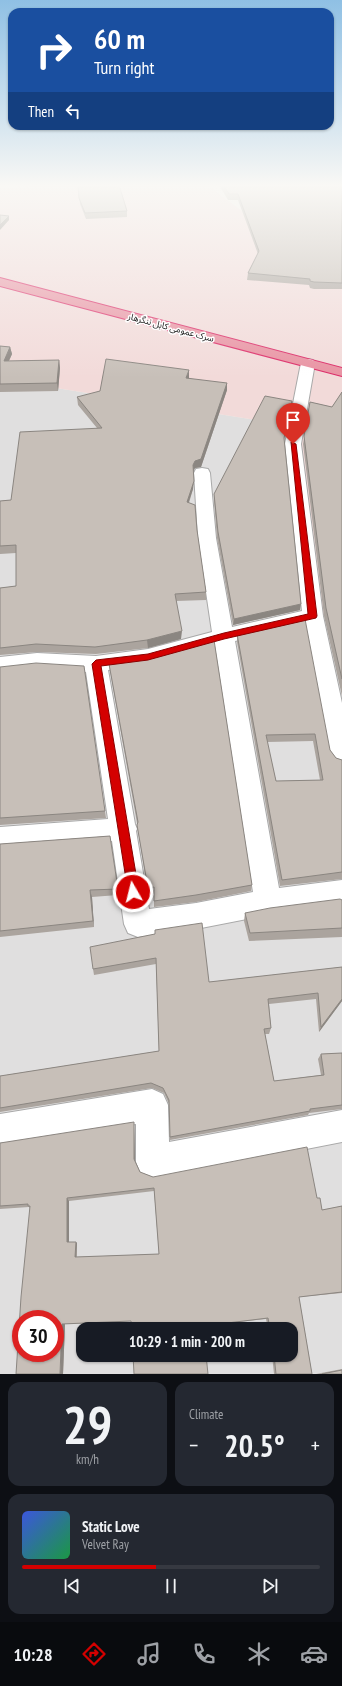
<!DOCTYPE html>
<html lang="en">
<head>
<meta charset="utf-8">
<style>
	:root { --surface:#171b24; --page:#242831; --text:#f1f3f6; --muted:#9ea1a6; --line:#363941; --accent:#d40000 }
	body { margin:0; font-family:"PT Sans Narrow","Noto Sans Arabic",sans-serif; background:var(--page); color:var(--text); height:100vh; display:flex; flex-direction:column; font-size:15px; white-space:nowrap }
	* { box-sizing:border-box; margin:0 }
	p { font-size:13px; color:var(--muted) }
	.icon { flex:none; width:22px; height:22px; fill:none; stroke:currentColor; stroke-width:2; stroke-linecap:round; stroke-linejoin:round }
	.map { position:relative; height:1374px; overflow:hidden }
	.side { display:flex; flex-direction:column; gap:8px; padding:8px; background:#0d0f14; flex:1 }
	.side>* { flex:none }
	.banner { position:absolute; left:8px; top:8px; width:326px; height:122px; border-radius:12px; box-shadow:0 1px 3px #0004; background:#1a4fa0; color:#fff; overflow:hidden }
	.speed { position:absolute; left:12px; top:1310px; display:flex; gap:8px; font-size:20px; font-weight:700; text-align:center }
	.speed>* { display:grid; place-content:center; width:52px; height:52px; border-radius:50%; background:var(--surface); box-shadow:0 1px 3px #0004; line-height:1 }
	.speed .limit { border:6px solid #d22; background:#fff; color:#111 }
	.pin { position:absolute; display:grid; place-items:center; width:34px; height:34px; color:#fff; margin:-41px -17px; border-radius:50% 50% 50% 0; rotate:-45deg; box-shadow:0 0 4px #0007 }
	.pin .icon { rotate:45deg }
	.me { position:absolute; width:44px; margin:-22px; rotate:352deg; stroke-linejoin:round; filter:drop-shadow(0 0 3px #0008) }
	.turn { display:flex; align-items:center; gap:14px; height:84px; padding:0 20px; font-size:18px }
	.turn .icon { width:52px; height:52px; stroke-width:2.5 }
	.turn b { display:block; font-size:28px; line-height:34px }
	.then { display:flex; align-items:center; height:38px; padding:0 20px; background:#0003; gap:8px; font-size:15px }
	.big { font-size:30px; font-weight:700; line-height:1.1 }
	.side .tile { flex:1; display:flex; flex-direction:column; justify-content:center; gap:6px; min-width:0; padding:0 14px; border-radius:12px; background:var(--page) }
	.side .dial { align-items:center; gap:0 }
	.dial b { font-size:52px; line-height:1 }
	.song { display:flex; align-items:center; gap:12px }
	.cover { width:48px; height:48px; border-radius:6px; background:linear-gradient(135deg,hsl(230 70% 55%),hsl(140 70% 35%)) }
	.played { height:4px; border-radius:2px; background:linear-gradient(90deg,var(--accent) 45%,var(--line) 45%) }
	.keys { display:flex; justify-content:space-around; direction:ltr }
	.heat { display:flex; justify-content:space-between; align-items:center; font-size:22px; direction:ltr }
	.side .tiles { flex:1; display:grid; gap:8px; grid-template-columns:1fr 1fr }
	.tile:last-child { grid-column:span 2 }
	.trip { position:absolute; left:76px; top:1322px; width:222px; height:40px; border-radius:12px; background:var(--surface); box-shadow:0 1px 3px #0004; font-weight:700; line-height:40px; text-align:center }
	.tabs { display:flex; height:64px; justify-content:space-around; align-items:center; background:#090b0e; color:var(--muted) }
	.tabs .icon { width:28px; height:28px }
	.tabs .selected { color:var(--accent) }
	.tabs b { font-size:18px; color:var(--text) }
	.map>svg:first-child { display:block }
	.residential { fill:#e0dfdf; fill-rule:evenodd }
	.commercial { fill:#f2dad9 }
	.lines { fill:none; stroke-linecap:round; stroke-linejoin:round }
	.minor-casing { stroke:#a9a9a9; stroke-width:2 }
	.highway-casing { stroke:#dc2a67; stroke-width:2 }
	.minor { fill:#fff; fill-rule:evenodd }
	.highway { fill:#e892a2; fill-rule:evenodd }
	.wall { fill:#aba49e; fill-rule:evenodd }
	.shaded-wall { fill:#8b8681 }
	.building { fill:#c7bfb8; stroke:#8b8681; fill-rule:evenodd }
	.route { fill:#d40000; stroke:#8a0000 }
	.labels { text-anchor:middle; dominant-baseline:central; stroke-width:3; stroke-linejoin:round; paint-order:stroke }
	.far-street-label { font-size:9px; fill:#222; stroke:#fff }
</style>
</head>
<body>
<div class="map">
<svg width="342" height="1374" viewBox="0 0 342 1374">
	<rect width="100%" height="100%" fill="#f2efe9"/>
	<path class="residential" d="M 0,379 L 287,425 L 322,616 L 342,618 L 342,1374 L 0,1374 ZM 21,1319 L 55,1319 L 55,1353 L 21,1353 ZM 83,1329 L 291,1329 L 291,1355 L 83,1355 Z"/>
	<path class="commercial" d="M 51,185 L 207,185 L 257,222 L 342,216 L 342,618 L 322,616 L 287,425 L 0,379 L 0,188 Z"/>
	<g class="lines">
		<g class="minor-casing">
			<g id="minor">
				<path d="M 308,359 L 313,360 L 315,363 L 301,444 L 323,616 L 342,703 L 342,767 L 334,764 L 330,757 L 305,625 L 235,641 L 279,888 L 342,880 L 342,906 L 268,915 L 196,929 L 138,937 L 128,933 L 124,924 L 112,841 L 0,849 L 0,827 L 108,819 L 86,672 L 37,669 L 0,673 L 0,657 L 37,653 L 96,656 L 148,649 L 212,632 L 198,538 L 194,473 L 196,469 L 202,468 L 208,469 L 210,473 L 216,538 L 232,627 L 302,611 L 285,444 L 301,363 L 303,360 ZM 215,646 L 253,892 L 196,903 L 149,909 L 136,831 L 137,829 L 135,824 L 108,670 L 148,665 Z"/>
				<path d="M 152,1089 L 163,1094 L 168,1105 L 169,1142 L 342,1110 L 342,1142 L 153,1179 L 141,1174 L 136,1162 L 136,1124 L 0,1146 L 0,1114 Z"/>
			</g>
		</g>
		<g class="highway-casing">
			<path id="highway" d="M 0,278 L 342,368 L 342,376 L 0,286 Z"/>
		</g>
		<use href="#minor" class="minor"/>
		<use href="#highway" class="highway"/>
	</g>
	<g class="wall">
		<path d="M 78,185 L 127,211 L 127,217 L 86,219 L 80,204 Z"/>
		<path d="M 219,185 L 342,185 L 342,289 L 314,289 L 310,288 L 309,285 L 247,280 L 248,273 L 258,254 L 238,200 L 228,200 Z"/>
		<path d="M 0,346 L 10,347 L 12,354 L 9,361 L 59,360 L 60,368 L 58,391 L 0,392 Z"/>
		<path d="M 189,378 L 227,390 L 201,467 L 195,468 L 193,472 L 193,489 L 189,503 L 197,530 L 206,592 L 206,600 L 176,601 L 181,639 L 148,648 L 96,654 L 37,652 L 0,655 L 0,588 L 16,586 L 16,553 L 0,554 L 0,501 L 11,500 L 97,428 L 78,405 L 77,397 Z"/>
		<path d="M 342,392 L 342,696 L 324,616 L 303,444 L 310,402 L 332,407 Z"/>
		<path d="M 292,401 L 284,440 L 300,610 L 233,625 L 217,538 L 214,501 L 214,494 Z"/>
		<path d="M 237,634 L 330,750 L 336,758 L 342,760 L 342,879 L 280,886 L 237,642 ZM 313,741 L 320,780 L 276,781 L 267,742 Z"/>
		<path d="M 109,664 L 252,885 L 251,891 L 196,902 L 154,907 L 154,894 L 148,894 L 138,831 L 137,823 L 110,671 Z"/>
		<path d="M 84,666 L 106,818 L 0,825 L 0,667 Z"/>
		<path d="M 110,836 L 118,895 L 92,897 L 94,927 L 0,937 L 0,844 Z"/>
		<path d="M 342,900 L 342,937 L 249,941 L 244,921 L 245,913 Z"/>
		<path d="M 155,934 L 209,982 L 342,967 L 342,1001 L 319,1032 L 316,999 L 269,1004 L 271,1028 L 269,1034 L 265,1034 L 274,1081 L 321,1075 L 318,1059 L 321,1054 L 342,1053 L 342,1109 L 309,1113 L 308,1115 L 170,1140 L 169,1104 L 164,1093 L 152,1088 L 0,1112 L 0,1076 L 159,1051 L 156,964 L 94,975 L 93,969 Z"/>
		<path d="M 134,1126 L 135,1161 L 140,1172 L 153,1177 L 317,1198 L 322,1210 L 342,1206 L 342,1293 L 299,1297 L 312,1374 L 274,1374 L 272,1355 L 291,1355 L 291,1329 L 268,1329 L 266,1319 L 203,1326 L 131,1321 L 65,1324 L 63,1374 L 30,1208 L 29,1207 L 0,1209 L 0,1143 ZM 154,1191 L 159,1254 L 77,1257 L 77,1243 L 69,1242 L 69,1201 Z"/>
		<path d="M 342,1369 L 342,1374 L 316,1374 Z"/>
	</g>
	<g class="shaded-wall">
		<path d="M 9,216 L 9,220 L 0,230 L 0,225 Z"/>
		<path d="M 10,347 L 12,354 L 5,369 L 4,361 Z"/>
		<path d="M 59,360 L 60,368 L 58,391 L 57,383 Z"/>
		<path d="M 189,370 L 189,378 L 186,385 L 186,378 Z"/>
		<path d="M 227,383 L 227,390 L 201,467 L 195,468 L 192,473 L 193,465 Z"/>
		<path d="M 194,481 L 193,489 L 186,510 L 187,502 Z"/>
		<path d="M 301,604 L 300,610 L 233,625 L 234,619 Z"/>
		<path d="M 182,631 L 181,639 L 148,648 L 147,640 Z"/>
		<path d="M 90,890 L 92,897 L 94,927 L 93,921 Z"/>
		<path d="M 342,999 L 342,1001 L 319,1032 L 321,1027 Z"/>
		<path d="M 134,1122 L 134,1126 L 135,1163 L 134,1159 Z"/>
		<path d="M 67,1198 L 69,1201 L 69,1243 L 67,1242 Z"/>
		<path d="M 76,1242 L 77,1243 L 76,1259 L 75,1257 Z"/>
		<path d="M 62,1324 L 65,1324 L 63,1374 L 60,1374 Z"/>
	</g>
	<g class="building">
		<path d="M 78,185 L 119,185 L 127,211 L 85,213 L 79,198 Z"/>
		<path d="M 223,185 L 342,185 L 342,283 L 314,282 L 310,281 L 310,279 L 248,273 L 259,251 L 238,194 L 229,194 Z"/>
		<path d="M 0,215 L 9,216 L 0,225 Z"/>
		<path d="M 0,346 L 10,347 L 4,361 L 59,360 L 57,383 L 0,384 Z"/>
		<path d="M 106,359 L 189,370 L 186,378 L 227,383 L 201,459 L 195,461 L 193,465 L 194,481 L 187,502 L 195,505 L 197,530 L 206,592 L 175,594 L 182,631 L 147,640 L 95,647 L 36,644 L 0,648 L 0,588 L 16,586 L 16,545 L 0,546 L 0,501 L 11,500 L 20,432 L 102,428 L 77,397 L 100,391 Z"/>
		<path d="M 342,392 L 342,679 L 326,608 L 304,436 L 310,402 L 332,407 Z"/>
		<path d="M 265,396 L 292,401 L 284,438 L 301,604 L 234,619 L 218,532 L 214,494 Z"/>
		<path d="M 305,619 L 330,750 L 336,758 L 342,760 L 342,872 L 282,880 L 237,634 ZM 315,734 L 323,780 L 276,781 L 266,735 Z"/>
		<path d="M 214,640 L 252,885 L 196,895 L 154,901 L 154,887 L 148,888 L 137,825 L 138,822 L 109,664 L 148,659 Z"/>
		<path d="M 36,663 L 84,666 L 105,811 L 0,818 L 0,667 Z"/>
		<path d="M 110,836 L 118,889 L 90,890 L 93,921 L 0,931 L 0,844 Z"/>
		<path d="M 340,899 L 342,900 L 342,928 L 250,933 L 245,913 L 270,908 Z"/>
		<path d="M 202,923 L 209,982 L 342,967 L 342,999 L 321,1027 L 318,993 L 268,999 L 271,1028 L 264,1029 L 274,1081 L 324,1075 L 321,1054 L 342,1053 L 342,1105 L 310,1109 L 310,1111 L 170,1137 L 169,1100 L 163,1088 L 151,1083 L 0,1108 L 0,1076 L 159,1051 L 156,958 L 93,969 L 90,947 L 155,934 L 155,930 Z"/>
		<path d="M 134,1122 L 134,1159 L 140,1172 L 153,1177 L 307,1147 L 317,1198 L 320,1198 L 322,1210 L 342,1206 L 342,1292 L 299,1297 L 312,1374 L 276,1374 L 274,1355 L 291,1355 L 291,1329 L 270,1329 L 268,1318 L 203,1326 L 203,1329 L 132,1329 L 131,1321 L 62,1324 L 60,1374 L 16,1374 L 21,1297 L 30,1206 L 28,1206 L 28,1204 L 0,1206 L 0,1143 ZM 154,1188 L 159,1254 L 75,1257 L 76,1242 L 67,1242 L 67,1198 ZM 21,1319 L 55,1319 L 55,1353 L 21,1353 Z"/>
		<path d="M 133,1355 L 206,1355 L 208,1374 L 134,1374 Z"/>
		<path d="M 342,1370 L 342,1374 L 322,1374 Z"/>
	</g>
	<linearGradient id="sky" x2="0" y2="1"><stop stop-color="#8fc0e4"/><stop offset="0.49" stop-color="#f9f8f5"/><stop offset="1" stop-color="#f9f8f5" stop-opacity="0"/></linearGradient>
	<rect width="342" height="378" fill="url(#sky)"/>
	<path class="route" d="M 291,442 L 296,444 L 317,616 L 316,618 L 224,639 L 148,660 L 101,666 L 139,892 L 137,896 L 133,897 L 129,896 L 128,892 L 92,664 L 96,660 L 148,654 L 224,633 L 308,614 Z"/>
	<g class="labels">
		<g class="far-street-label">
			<text transform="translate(171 327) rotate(15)">سرک عمومی کابل ننگرهار</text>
		</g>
	</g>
</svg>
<div class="speed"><div class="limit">30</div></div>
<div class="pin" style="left:293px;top:444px;background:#d93025"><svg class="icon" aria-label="arrive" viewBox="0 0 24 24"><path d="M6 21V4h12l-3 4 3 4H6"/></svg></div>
<svg class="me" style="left:133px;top:892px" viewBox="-20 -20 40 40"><circle r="17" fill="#d40000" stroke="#fff" stroke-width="3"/><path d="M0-11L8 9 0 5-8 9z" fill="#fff"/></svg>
<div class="trip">10:29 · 1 min · 200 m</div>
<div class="banner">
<div class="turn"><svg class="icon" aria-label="right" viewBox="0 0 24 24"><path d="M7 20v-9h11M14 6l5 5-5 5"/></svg><div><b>60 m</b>Turn right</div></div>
<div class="then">Then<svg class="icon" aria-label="left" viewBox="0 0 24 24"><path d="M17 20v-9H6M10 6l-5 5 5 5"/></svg></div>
</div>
</div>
<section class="side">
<div class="tiles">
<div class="tile dial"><b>29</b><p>km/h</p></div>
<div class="tile"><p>Climate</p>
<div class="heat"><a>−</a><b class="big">20.5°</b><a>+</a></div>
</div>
<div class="tile">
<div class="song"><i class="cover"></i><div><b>Static Love</b><p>Velvet Ray</p></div></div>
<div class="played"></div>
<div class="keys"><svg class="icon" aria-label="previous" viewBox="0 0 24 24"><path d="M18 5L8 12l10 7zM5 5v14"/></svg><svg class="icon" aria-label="pause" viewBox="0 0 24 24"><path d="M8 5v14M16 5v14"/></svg><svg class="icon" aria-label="next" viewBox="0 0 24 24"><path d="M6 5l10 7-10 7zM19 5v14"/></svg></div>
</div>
</div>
</section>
<nav class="tabs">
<b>10:28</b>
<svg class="icon selected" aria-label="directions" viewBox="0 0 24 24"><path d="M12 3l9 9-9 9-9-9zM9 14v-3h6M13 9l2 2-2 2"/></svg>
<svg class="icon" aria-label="music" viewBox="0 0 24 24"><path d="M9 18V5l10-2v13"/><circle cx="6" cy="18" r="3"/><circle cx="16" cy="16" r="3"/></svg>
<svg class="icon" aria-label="phone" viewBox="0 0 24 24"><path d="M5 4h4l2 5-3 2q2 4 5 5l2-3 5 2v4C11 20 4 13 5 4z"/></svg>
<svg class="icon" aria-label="climate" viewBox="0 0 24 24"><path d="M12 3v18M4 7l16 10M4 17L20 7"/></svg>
<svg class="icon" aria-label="car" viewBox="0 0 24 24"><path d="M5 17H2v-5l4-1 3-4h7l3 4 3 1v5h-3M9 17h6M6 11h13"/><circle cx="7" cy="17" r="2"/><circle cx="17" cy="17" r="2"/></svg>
</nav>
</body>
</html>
